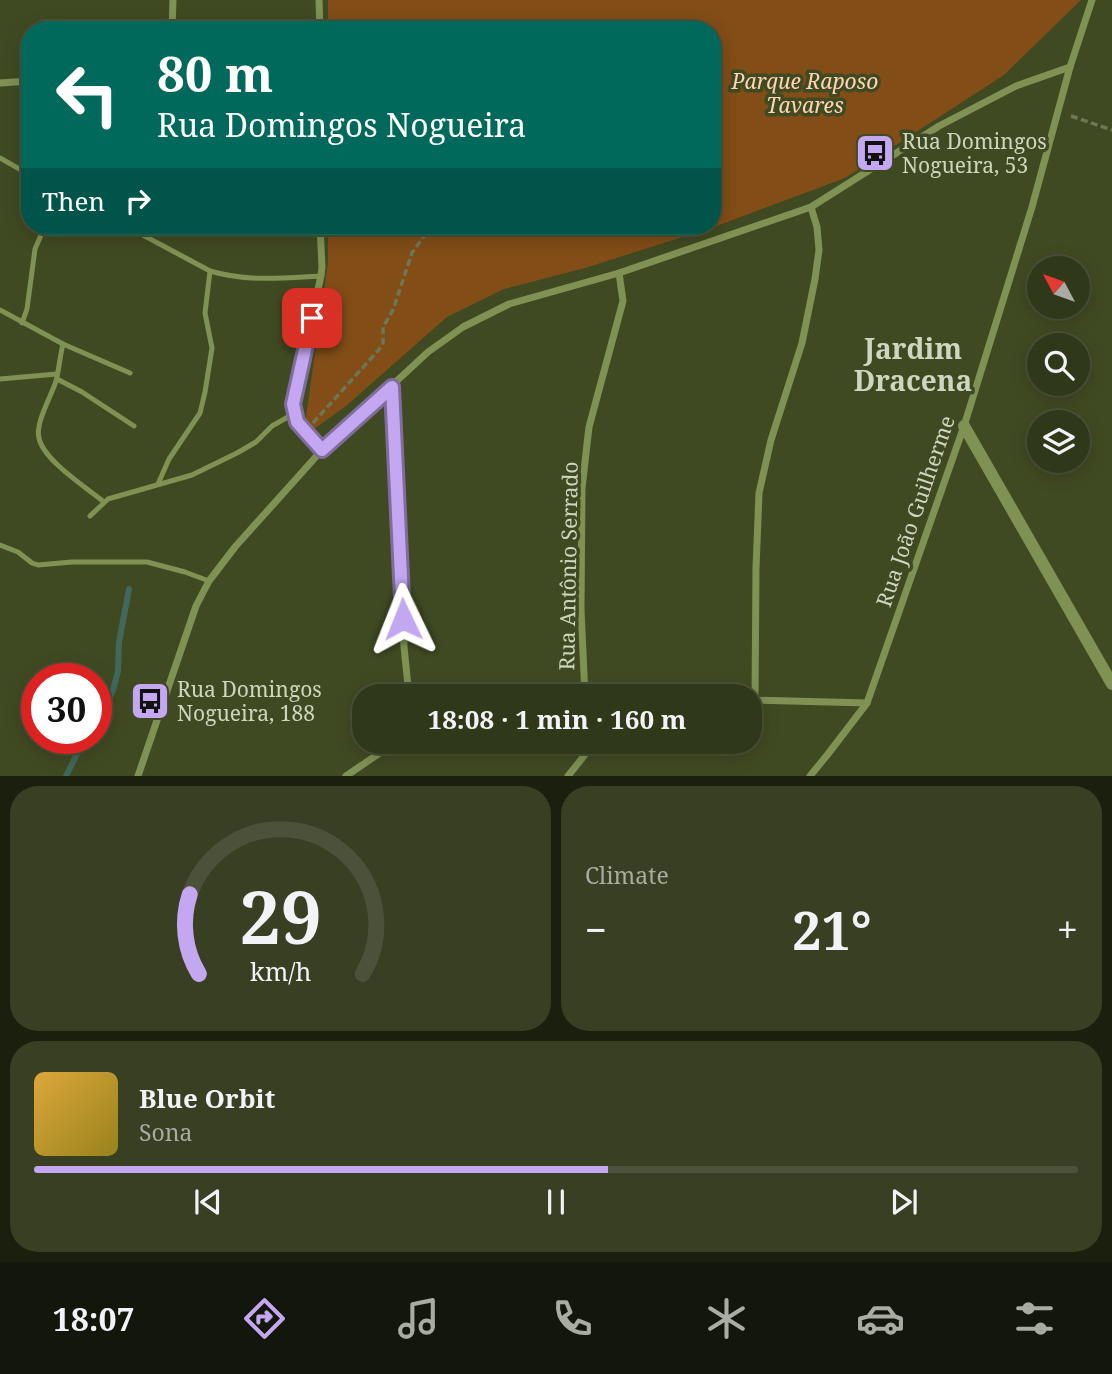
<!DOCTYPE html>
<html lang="en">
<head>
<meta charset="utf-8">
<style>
	:root { --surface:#30381a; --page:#383f23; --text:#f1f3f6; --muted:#a8aca2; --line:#4b5239; --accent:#c4a7f1 }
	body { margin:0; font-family:"Noto Serif",serif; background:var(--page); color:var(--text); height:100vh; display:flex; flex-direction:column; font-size:26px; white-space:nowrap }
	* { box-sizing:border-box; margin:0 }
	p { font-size:23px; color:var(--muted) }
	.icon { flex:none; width:38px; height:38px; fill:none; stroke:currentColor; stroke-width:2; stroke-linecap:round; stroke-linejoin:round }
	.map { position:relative; height:776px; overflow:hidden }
	.drawer { display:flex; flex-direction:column; gap:10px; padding:10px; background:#1a1f0e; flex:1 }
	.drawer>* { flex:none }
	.banner { position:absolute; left:21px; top:21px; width:700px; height:214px; border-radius:28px; box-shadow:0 4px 18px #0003,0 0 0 2px var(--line); background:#00695c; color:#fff; overflow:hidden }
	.needle { width:46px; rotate:311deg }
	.controls { position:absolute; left:1027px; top:256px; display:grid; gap:14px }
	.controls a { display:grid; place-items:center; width:63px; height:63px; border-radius:50%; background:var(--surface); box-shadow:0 4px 18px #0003,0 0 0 2px var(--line); font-size:35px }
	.speed { position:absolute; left:21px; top:663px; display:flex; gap:14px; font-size:35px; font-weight:700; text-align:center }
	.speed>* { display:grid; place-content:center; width:91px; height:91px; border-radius:50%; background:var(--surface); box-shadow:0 4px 18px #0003,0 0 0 2px var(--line); line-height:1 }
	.speed .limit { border:10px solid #d22; background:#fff; color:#111 }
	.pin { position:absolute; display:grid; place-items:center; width:60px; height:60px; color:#fff; margin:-30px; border-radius:14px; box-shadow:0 4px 10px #0006 }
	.me { position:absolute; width:77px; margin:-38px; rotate:358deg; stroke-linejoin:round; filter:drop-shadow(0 0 5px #0008) }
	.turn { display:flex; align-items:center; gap:24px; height:147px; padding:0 21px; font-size:32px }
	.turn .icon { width:91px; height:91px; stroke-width:2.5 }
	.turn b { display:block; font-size:49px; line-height:60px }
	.then { display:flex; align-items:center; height:66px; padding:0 21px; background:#0003; gap:14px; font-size:26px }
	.big { font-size:52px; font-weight:700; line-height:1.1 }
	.drawer .widget { flex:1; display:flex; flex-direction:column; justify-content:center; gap:10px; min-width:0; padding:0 24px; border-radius:28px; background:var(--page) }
	.drawer .dial { align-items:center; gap:0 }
	.dial svg { height:182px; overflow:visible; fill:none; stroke:var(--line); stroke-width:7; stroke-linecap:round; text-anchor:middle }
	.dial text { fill:var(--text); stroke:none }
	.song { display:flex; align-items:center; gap:21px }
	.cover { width:84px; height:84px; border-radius:10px; background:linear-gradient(135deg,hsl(40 70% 55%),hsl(50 70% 35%)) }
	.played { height:7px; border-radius:4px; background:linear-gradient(90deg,var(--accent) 55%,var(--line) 55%) }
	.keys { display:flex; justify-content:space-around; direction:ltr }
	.heat { display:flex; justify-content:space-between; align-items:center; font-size:38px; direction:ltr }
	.drawer .tiles { flex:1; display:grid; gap:10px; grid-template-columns:1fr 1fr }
	.widget:last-child { grid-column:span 2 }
	.trip { position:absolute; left:352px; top:684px; width:410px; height:70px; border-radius:28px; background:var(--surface); box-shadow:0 4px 18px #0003,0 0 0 2px var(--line); font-weight:700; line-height:70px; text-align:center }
	.tabs { display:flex; height:112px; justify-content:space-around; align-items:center; background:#13160a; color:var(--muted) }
	.tabs .icon { width:49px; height:49px }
	.tabs .current { color:var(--accent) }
	.tabs b { font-size:32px; color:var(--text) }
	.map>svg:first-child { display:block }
	.green { fill:#824d17 }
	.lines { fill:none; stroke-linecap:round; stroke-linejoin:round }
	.stream { stroke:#41685d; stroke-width:6 }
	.path { stroke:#6e7755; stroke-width:3.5; stroke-dasharray:7 3.5; stroke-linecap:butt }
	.service { stroke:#809154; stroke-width:5 }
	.minor { stroke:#809154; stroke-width:7 }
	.tertiary { stroke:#809154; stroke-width:12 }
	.route-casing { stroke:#7f6d9d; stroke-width:18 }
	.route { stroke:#c4a7f1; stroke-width:12 }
	.labels { text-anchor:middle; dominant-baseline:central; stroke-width:7; stroke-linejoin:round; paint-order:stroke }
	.park-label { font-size:21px; font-style:italic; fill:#ffd5b3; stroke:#404a22 }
	.poi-label { font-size:21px; fill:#cfd6c0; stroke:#404a22; text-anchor:start }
	.street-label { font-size:21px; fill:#cfd6c0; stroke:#404a22 }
	.district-label { font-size:28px; font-weight:bold; fill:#cfd6c0; stroke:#404a22 }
</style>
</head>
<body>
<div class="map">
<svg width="1112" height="776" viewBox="0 0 1112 776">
	<rect width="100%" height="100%" fill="#404a22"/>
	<path class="green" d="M 328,0 L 1081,0 L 1004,75 L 845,178 L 714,227 L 585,268 L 504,289 L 447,317 L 346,406 L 303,437 L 328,262 L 328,226 L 712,226 L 712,30 L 328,30 Z"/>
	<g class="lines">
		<g class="stream">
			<path d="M 96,723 L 103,713 L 113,690 L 118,671 L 119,642 L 129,589"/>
			<path d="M 66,776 L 85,738"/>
		</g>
		<g class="path">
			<path d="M 1071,116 L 1112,130"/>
			<path d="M 313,423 L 383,345 L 383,327 L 393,310 L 412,253 L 431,226"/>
		</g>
		<g class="service">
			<path d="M 0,158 L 30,175"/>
			<path d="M 126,226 L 210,271 C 247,282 283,278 321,276"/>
			<path d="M 0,310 L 63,344 L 130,373"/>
			<path d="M 22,323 L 27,309 L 35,249 L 45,226"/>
			<path d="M 63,344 C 60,356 59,369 56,381 C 51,397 35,423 39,438 C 43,460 87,488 104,502"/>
			<path d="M 0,379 L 57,374"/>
			<path d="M 57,379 L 82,392 L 134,426"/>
			<path d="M 158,484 L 169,459 L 200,413 L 205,392 L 212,348 L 205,313 L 210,271"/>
			<path d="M 90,516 L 108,499 L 192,475 L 237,453 L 256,442 L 272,426 L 295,413"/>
			<path d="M 0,545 L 18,552 L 32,563 L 38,565 L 72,562 L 147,562 L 185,572 L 209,581"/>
		</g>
		<g class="minor">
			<path d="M 319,0 L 320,30"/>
			<path d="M 172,30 L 173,0"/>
			<path d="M 0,83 L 30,81"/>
			<path d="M 320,226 L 322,267 L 321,276 L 295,391 C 291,423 302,428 322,450"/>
			<path d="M 392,387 L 401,563 L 404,647 L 409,696"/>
			<path d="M 585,696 L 581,610 L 582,488 L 589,427 L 623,301 L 619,273"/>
			<path d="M 749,700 L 867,703"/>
			<path d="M 755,700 L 756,568 L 759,493 L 771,440 L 802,343 L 815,279 L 819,250 L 817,227 L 811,207"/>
			<path d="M 138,776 L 196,606 L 209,581 L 235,547 L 322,450 L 428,352 L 463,327 L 509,304 L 619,273 L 811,207 L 939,126 L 1016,86 L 1070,67"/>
			<path d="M 346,776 L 396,742"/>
			<path d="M 568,776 L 595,742"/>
			<path d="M 810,776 L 828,754 L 867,703 L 964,426 L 1032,207 L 1070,67 L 1092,0"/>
		</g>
		<path class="tertiary" d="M 964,426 L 1112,684"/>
	</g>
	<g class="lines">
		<g class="route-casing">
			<path id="route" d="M 312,318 L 293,404 L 297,422 L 322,450 L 392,387 L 403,619"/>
		</g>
		<use href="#route" class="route"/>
	</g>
	<defs>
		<g id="bus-square" transform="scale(2.0125)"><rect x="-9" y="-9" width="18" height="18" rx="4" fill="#c4a7f1" stroke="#404a22"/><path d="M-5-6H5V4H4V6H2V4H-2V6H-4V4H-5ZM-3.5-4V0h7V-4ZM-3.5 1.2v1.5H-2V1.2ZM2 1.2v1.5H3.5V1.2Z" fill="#111"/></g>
	</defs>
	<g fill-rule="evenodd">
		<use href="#bus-square" x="875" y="153"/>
		<use href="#bus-square" x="150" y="701"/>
	</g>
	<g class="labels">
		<g class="park-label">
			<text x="805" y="81">Parque Raposo<tspan x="805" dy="24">Tavares</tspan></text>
		</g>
		<g class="poi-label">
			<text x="902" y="141">Rua Domingos<tspan x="902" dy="24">Nogueira, 53</tspan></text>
			<text x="177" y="689">Rua Domingos<tspan x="177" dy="24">Nogueira, 188</tspan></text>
		</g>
		<g class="street-label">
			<text transform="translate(915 511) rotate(-71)">Rua João Guilherme</text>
			<text transform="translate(568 566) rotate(-89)">Rua Antônio Serrado</text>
		</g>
		<g class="district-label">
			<text x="913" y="348">Jardim<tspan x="913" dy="32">Dracena</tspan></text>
		</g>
	</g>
</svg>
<div class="controls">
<a><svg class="needle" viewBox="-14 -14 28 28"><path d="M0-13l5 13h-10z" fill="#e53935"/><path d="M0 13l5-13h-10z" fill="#a8aca2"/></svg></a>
<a><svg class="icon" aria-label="search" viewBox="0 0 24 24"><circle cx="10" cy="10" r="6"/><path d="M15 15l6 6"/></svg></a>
<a><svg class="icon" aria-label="layers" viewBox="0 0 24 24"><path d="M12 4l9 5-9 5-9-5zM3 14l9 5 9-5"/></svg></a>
</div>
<div class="speed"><div class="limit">30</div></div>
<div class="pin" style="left:312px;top:318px;background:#d93025"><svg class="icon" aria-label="arrive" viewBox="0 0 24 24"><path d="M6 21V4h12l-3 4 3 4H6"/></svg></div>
<svg class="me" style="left:403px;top:619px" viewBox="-20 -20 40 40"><path d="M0-17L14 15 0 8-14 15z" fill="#c4a7f1" stroke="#fff" stroke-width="4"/></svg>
<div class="trip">18:08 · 1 min · 160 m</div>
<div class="banner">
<div class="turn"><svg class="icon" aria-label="left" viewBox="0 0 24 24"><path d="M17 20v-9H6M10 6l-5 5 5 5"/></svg><div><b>80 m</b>Rua Domingos Nogueira</div></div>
<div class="then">Then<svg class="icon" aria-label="right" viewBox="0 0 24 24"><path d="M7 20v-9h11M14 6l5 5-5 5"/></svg></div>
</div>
</div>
<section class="drawer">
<div class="tiles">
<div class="widget dial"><svg viewBox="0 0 100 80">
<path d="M14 69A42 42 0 1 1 86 69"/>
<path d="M14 69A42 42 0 0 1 10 34" stroke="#c4a7f1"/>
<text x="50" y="56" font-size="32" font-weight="700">29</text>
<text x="50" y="72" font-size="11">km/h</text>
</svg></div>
<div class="widget"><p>Climate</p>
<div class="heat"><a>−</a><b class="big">21°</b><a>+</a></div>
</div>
<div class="widget">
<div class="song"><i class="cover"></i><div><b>Blue Orbit</b><p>Sona</p></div></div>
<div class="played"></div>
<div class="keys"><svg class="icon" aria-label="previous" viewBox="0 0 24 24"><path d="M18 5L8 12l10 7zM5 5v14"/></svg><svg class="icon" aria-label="pause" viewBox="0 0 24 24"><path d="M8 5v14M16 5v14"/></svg><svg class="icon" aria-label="next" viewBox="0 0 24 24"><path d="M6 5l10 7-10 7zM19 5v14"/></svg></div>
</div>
</div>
</section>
<nav class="tabs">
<b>18:07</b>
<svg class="icon current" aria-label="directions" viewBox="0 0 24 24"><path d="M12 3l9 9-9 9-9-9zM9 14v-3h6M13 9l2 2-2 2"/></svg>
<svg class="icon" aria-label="music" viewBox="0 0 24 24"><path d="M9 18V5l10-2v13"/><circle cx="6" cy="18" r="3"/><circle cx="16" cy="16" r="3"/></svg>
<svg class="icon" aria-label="phone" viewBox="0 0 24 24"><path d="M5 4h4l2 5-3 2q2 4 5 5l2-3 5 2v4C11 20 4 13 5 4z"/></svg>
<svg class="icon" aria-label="climate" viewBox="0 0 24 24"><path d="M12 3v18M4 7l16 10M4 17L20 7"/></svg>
<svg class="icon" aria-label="car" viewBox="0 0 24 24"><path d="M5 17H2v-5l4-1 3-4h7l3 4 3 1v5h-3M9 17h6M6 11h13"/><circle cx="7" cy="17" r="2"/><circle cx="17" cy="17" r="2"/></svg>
<svg class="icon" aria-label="filters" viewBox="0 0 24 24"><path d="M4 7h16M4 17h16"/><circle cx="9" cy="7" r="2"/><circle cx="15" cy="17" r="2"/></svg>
</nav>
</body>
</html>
